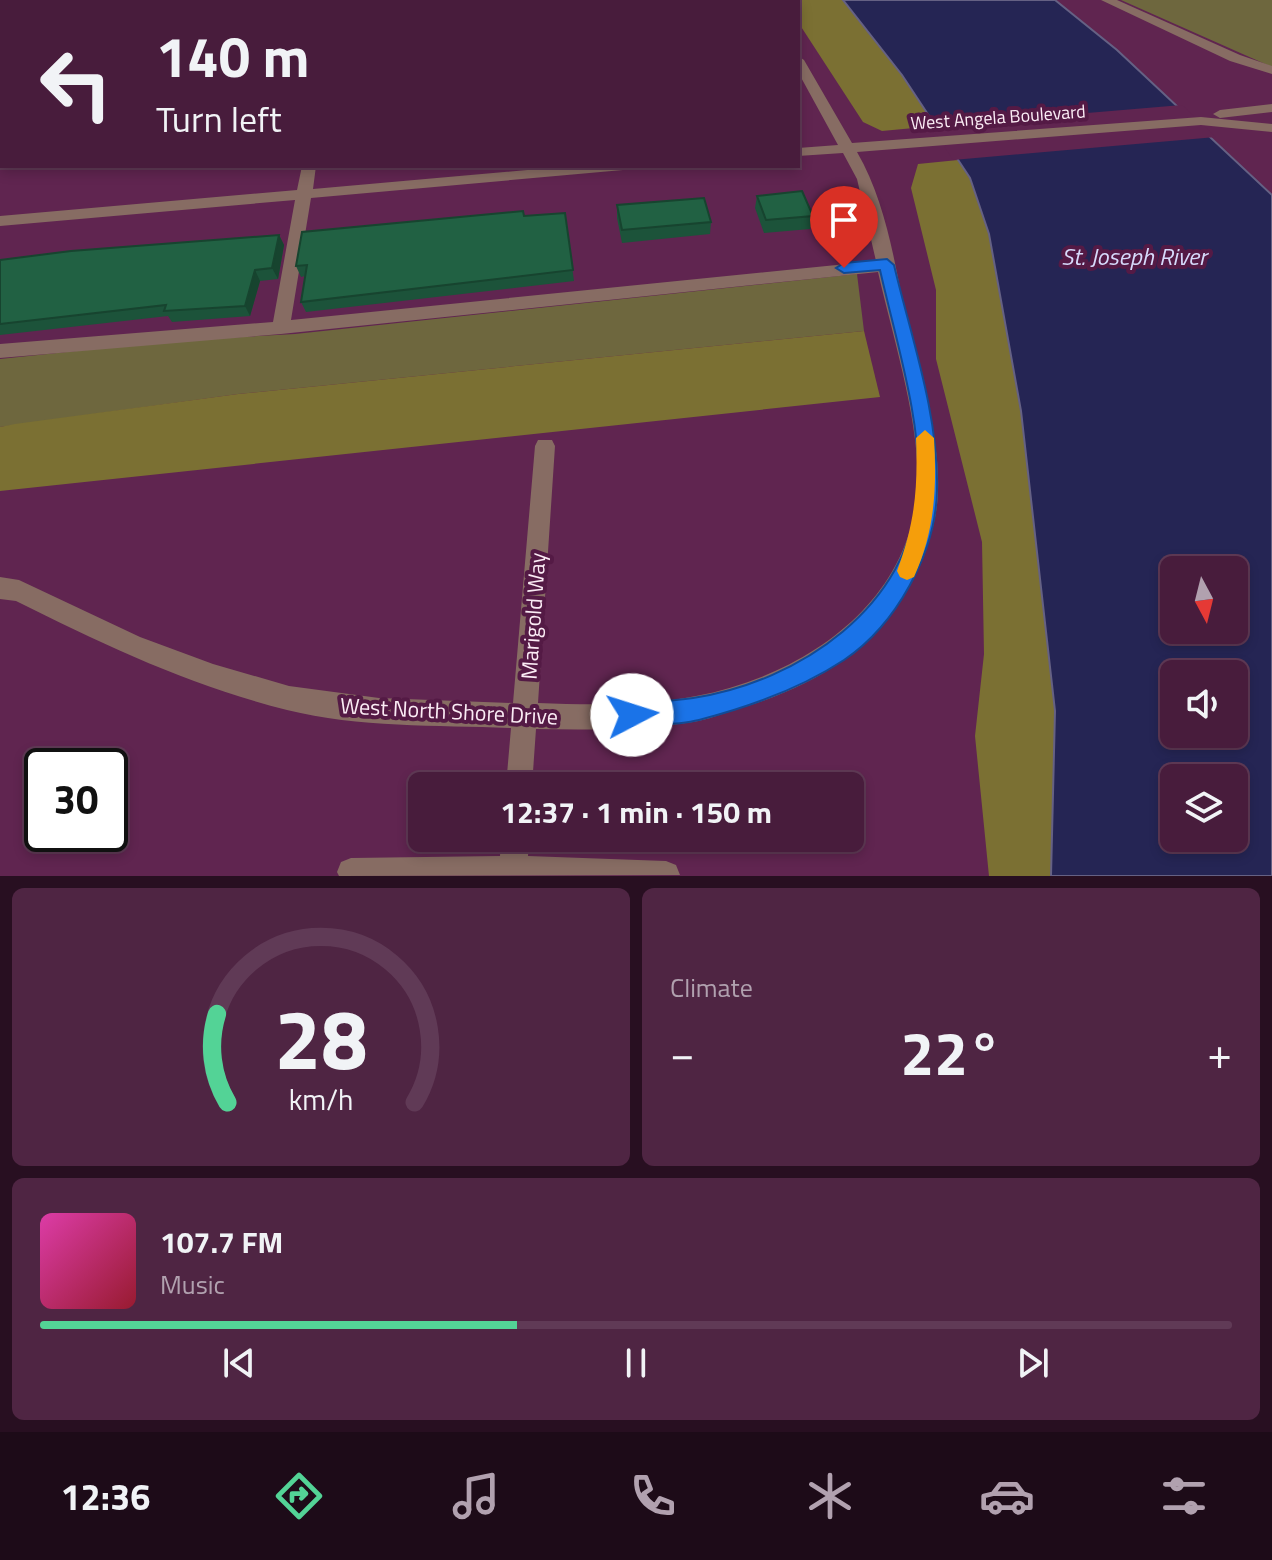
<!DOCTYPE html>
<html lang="en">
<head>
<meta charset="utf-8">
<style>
	:root { --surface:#481c3c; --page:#4f2543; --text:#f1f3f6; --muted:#b1a1af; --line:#603a56; --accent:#53d396 }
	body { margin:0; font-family:"Titillium Web",sans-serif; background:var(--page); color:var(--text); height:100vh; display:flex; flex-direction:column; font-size:30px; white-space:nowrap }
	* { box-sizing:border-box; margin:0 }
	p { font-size:26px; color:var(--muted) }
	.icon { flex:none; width:44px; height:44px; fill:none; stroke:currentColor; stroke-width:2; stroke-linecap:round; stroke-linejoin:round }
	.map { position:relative; height:876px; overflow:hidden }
	.panel { display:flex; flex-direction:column; gap:12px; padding:12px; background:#280f21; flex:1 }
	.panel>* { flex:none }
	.banner { position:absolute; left:0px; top:0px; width:800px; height:168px; box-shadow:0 4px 12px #0003,0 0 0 2px var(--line); background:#481c3c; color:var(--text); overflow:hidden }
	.needle { width:52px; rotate:173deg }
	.buttons { position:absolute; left:1160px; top:556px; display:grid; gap:16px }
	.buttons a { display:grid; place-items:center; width:88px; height:88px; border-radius:12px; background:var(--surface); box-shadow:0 4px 12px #0003,0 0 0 2px var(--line); font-size:40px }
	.speed { position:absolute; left:24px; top:748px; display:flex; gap:16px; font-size:40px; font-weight:700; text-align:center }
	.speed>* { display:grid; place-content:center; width:104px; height:104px; border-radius:50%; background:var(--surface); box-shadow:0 4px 12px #0003,0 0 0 2px var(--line); line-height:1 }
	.speed .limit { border:4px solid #111; border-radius:12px; background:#fff; color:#111 }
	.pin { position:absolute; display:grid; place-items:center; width:68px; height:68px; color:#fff; margin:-82px -34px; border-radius:50% 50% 50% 0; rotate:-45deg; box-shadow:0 0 8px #0007 }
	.pin .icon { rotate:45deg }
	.me { position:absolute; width:88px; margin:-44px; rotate:85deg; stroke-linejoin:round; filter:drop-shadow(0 0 6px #0008) }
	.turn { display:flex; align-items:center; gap:28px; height:168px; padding:0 24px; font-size:36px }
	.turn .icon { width:104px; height:104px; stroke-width:2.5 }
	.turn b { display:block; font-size:56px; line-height:68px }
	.big { font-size:60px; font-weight:700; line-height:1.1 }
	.panel .tile { flex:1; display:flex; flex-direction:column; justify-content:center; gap:12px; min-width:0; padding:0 28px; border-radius:12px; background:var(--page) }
	.panel .dial { align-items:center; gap:0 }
	.dial svg { height:208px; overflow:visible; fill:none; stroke:var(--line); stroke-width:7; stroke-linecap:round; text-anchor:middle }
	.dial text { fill:var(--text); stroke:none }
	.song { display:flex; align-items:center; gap:24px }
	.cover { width:96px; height:96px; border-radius:12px; background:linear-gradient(135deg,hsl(320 70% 55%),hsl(350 70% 35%)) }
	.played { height:8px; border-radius:4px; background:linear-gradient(90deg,var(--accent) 40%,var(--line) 40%) }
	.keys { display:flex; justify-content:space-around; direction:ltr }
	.heat { display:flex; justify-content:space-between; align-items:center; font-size:44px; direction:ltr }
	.panel .tiles { flex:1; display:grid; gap:12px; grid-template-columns:1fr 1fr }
	.tile:last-child { grid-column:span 2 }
	.trip { position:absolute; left:408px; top:772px; width:456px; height:80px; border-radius:12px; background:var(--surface); box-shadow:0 4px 12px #0003,0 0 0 2px var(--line); font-weight:700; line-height:80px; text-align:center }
	.tab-bar { display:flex; height:128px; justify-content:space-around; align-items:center; background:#1d0b18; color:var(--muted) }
	.tab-bar .icon { width:56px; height:56px }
	.tab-bar .on { color:var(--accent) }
	.tab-bar b { font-size:36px; color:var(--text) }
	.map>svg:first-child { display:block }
	.green { fill:#6e673e }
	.forest { fill:#7b7033 }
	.water { fill:#252554; stroke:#656184; stroke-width:2; fill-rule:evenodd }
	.pier { fill:#602550 }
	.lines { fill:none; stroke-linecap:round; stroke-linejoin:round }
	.minor { fill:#876c63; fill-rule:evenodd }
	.wall { fill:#1c533a }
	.shaded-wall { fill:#17442f }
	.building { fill:#216143; stroke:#17442f; stroke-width:2 }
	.route { fill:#1a73e8; stroke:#114b97; stroke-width:2 }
	.slow { fill:#f59e0b }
	.labels { text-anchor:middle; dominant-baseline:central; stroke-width:8; stroke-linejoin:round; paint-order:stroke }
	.far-street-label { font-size:18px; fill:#fbecf5; stroke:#541a45 }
	.street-label { font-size:22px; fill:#fbecf5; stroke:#541a45 }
	.water-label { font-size:24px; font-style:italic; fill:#d6dafb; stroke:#541a45 }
</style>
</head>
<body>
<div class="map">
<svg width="1272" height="876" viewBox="0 0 1272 876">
	<rect width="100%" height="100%" fill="#602550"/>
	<g class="green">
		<path d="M 1121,0 L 1272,0 L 1272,67 Z"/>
		<path d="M 857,274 L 864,331 L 238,394 L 0,427 L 0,359 L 171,341 L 295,334 Z"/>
	</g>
	<g class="forest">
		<path d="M 784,0 L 843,0 L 902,75 L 935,126 L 882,131 L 863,122 L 798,22 L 798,2 Z"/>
		<path d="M 958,160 L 970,178 L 989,234 L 1021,411 L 1055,711 L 1051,876 L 989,876 L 975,736 L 984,654 L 982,542 L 936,359 L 936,290 L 911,188 L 918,164 Z"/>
		<path d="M 864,331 L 880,397 L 0,491 L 0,427 L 15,424 L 238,394 Z"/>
	</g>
	<path class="water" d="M 843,0 L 1055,0 L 1117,50 L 1272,195 L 1272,876 L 1051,876 L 1055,711 L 1021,411 L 989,234 L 970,178 L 902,75 ZM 1174,570 L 1234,570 L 1234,630 L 1174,630 ZM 1174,674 L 1234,674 L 1234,734 L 1174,734 ZM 1174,778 L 1234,778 L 1234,838 L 1174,838 Z"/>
	<path class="pier" d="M 1182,105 L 1216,137 L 953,160 L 931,126 Z"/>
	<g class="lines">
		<g class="minor">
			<path d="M 282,0 L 295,0 L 297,2 L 284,2 Z"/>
			<path d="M 451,0 L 463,0 L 465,2 L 453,2 Z"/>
			<path d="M 594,0 L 606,0 L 607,2 L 595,2 Z"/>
			<path d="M 757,0 L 769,0 L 770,2 L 758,2 Z"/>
			<path d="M 1101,0 L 1117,0 L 1240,55 L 1272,66 L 1272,74 L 1230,61 Z"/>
			<rect x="0" y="36" width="2" height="8"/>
			<path d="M 798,56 L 804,60 L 852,143 L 1201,117 L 1272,124 L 1272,132 L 1201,125 L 857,152 C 889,207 896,275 910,336 C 922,387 940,438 938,491 C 937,550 894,628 844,660 C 811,683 773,699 734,710 C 721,714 707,720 693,722 C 641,730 589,730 536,729 L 532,786 L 506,786 L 511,728 C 437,725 359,728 287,710 C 191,686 104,645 16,601 L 0,599 L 0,577 L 19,580 L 140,637 L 213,664 L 289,686 L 379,698 L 513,703 L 535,446 L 538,440 L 552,440 L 555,446 L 538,703 C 590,705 645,706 696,696 C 801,676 907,607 917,493 C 923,432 892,334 878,272 L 281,334 L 0,358 L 0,344 L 273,322 L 295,200 L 0,226 L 0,216 L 297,190 L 302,166 L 316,166 L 313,189 L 572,166 L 630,166 L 623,170 L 311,198 L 291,320 L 876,261 L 857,179 L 843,153 L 798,156 L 798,148 L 838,145 L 798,72 Z"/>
			<path d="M 1272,104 L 1272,112 L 1220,118 L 1213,114 L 1220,110 Z"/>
			<path d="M 501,838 L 529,838 L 528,856 L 666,861 L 676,865 L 680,875 L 339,876 L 337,872 L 341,862 L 351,858 L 500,856 Z"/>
		</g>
	</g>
	<g class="wall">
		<path d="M 757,196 L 813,216 L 810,229 L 764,233 L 755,208 Z"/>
		<path d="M 617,205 L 711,222 L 710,234 L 622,243 L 617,218 Z"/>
		<path d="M 565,213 L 574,281 L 306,312 L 301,302 L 305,276 L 301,277 L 296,266 L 524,216 Z"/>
		<path d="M 279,235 L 284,245 L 278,279 L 260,281 L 250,316 L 172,322 L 168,316 L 0,335 L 0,260 Z"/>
	</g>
	<g class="shaded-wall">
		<path d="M 10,0 L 56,0 L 48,2 L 2,2 Z"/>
		<path d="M 2,2 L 2,15 L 0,15 L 0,3 Z"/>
		<path d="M 2,87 L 2,100 L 0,101 L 0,88 Z"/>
		<path d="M 0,157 L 2,157 L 2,166 L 22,166 L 0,170 Z"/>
		<path d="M 49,166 L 71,166 L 52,169 Z"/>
		<path d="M 279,235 L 284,245 L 278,279 L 272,268 Z"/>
		<path d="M 255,270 L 260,281 L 250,316 L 245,306 Z"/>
	</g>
	<g class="building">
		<path d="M 188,0 L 223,0 L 225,2 L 182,2 Z"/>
		<path d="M 310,0 L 404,0 L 405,2 L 312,2 Z"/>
		<path d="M 529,0 L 583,0 L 584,2 L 529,2 Z"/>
		<path d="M 665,0 L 700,0 L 701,2 L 666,2 Z"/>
		<path d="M 2,53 L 2,87 L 0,88 L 0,54 Z"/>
		<rect x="0" y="122" width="2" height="35"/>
		<path d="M 802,191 L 813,216 L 766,220 L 757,196 Z"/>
		<path d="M 704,198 L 711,222 L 622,230 L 617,205 Z"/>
		<path d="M 523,211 L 524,216 L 565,213 L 573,270 L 301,302 L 307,265 L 296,266 L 302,232 Z"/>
		<path d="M 279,235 L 272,268 L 255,270 L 245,306 L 164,311 L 166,305 L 0,324 L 0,260 L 71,251 Z"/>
	</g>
	<path class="route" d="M 887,259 L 894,265 C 911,337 939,415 937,490 C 936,553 896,625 844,660 C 800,689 749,707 699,720 C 678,725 654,725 632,727 L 624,723 L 621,715 L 624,707 L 632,704 C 653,702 673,701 693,698 C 799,682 911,606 918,492 C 923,425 895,337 880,270 L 844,273 L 836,268 L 844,263 Z"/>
	<path class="slow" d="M 925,430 L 934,438 C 937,487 935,531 914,577 L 907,580 L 900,577 L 897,571 C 915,523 918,488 916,438 Z"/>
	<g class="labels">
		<g class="far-street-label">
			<text transform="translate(998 117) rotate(-4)">West Angela Boulevard</text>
		</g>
		<g class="street-label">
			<text transform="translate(533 616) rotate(-86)">Marigold Way</text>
			<text transform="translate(449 711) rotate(3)">West North Shore Drive</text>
		</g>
		<g class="water-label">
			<text x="1134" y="256">St. Joseph River</text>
		</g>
	</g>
</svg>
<div class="buttons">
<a><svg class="needle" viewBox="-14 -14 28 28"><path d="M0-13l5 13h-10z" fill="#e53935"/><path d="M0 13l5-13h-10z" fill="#b1a1af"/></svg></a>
<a><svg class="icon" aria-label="sound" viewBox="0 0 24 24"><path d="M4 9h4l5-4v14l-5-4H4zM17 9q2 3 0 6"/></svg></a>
<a><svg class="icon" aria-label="layers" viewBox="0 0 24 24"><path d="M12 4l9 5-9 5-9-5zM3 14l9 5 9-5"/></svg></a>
</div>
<div class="speed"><div class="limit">30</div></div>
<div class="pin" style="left:844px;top:268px;background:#d93025"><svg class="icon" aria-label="arrive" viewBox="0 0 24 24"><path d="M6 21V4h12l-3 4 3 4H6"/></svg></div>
<svg class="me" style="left:632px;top:715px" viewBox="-20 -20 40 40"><circle r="19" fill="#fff"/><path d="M0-13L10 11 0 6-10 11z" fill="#1a73e8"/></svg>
<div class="trip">12:37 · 1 min · 150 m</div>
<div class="banner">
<div class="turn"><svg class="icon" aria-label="left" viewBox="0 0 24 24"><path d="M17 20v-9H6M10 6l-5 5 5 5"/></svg><div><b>140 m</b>Turn left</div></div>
</div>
</div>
<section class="panel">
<div class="tiles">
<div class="tile dial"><svg viewBox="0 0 100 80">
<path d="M14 69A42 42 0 1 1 86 69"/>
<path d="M14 69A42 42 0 0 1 10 35" stroke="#53d396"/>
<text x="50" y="56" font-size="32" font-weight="700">28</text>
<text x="50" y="72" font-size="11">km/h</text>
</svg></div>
<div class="tile"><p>Climate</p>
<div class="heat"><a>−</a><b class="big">22°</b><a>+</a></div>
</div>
<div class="tile">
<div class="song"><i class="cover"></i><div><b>107.7 FM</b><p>Music</p></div></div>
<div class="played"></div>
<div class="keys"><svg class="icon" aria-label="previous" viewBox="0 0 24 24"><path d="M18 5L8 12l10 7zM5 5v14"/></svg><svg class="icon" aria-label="pause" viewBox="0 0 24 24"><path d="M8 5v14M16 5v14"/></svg><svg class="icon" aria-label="next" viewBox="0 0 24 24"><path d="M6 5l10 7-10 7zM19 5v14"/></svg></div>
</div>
</div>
</section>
<nav class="tab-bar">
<b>12:36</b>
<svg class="icon on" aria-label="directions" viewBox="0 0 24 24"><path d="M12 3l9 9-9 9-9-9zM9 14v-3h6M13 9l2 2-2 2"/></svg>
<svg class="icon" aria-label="music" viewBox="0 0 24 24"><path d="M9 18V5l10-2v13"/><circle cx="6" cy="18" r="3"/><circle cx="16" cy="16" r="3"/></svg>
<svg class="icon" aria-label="phone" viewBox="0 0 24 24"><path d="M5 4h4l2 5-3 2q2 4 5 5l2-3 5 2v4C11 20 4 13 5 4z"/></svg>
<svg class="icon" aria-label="climate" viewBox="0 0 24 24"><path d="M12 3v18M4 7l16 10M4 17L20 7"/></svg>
<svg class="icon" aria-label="car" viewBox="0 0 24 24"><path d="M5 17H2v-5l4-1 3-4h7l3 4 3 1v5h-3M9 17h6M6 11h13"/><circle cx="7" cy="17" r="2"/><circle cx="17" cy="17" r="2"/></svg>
<svg class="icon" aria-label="filters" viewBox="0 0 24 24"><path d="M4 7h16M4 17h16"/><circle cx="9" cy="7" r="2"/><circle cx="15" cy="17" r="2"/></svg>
</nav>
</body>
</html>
